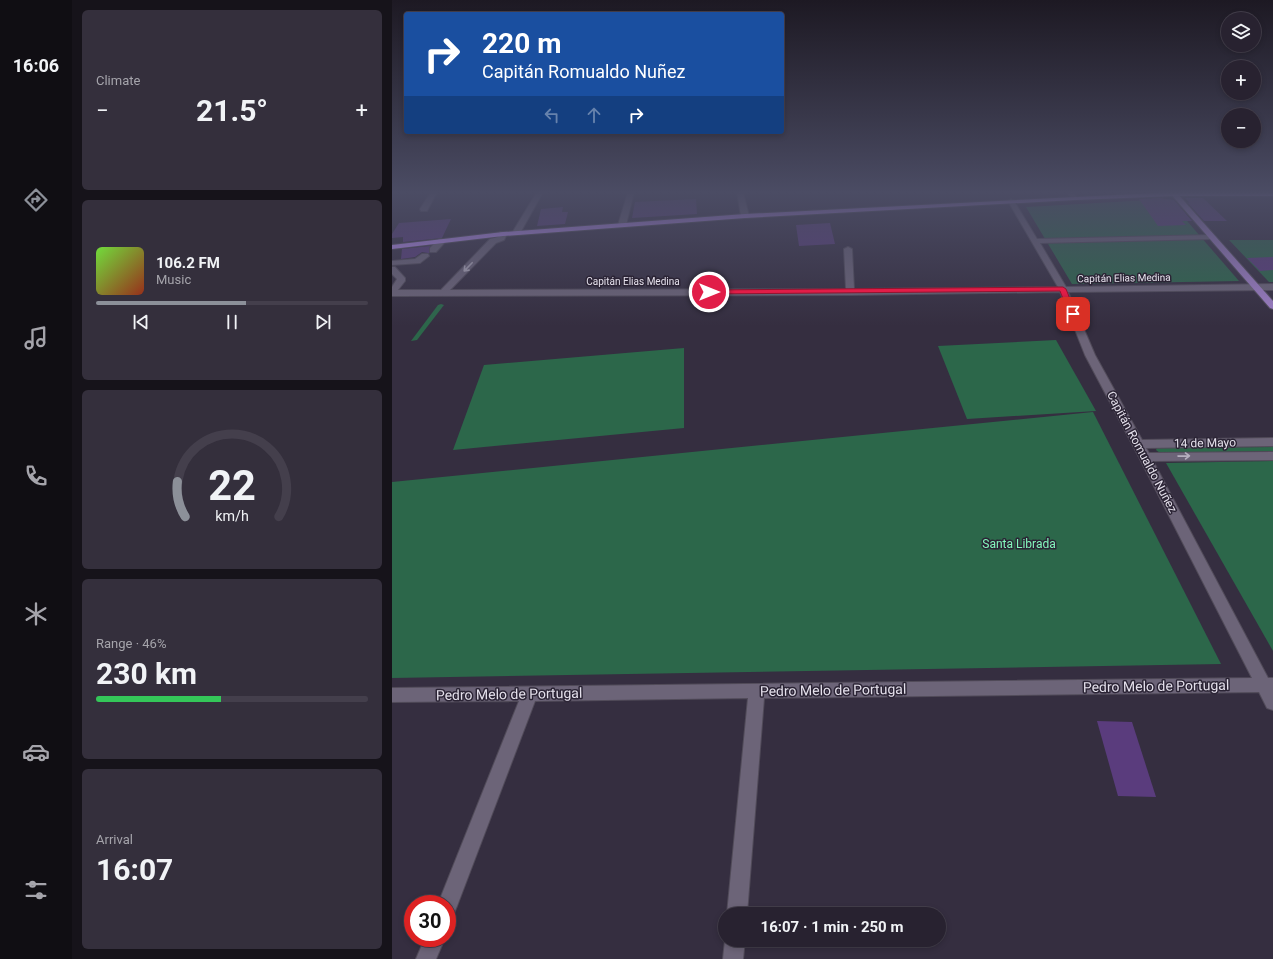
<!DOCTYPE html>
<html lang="en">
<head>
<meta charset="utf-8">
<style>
	:root { --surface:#282230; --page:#342f3c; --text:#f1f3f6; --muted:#a5a4ab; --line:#443f4c; --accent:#8c9099 }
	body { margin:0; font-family:Roboto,sans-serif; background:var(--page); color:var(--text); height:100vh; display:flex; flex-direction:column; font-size:15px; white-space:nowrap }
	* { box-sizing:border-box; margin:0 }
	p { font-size:13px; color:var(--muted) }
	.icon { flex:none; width:22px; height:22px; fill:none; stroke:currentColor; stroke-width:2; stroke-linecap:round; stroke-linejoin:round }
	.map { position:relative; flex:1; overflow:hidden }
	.drawer { display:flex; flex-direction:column; gap:10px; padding:10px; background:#16131a; width:320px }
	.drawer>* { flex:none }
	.banner { position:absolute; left:12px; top:12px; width:380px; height:122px; border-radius:4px; box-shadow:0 2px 6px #0003,0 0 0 1px var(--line); background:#1a4fa0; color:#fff; overflow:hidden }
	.buttons { position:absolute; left:829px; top:12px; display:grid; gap:8px }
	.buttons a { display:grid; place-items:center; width:40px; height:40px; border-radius:50%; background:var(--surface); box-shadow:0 2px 6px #0003,0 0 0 1px var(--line); font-size:20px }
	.speed { position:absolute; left:12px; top:895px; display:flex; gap:8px; font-size:20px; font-weight:700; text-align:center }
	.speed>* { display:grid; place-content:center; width:52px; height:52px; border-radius:50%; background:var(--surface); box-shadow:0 2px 6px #0003,0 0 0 1px var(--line); line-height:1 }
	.speed .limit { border:6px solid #d22; background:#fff; color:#111 }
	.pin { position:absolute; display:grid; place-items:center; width:34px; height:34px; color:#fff; margin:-17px; border-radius:8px; box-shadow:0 2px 6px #0006 }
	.me { position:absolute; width:44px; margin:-22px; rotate:90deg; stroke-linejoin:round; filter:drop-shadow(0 0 3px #0008) }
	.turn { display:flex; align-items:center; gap:14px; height:84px; padding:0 12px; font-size:18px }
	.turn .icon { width:52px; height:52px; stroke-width:2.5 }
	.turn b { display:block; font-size:28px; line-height:34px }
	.lanes { display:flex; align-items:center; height:38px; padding:0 12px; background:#0003; justify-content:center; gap:20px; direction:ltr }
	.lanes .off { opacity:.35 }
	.big { font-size:30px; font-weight:700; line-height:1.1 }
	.drawer .widget { flex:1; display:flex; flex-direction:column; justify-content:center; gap:6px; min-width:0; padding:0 14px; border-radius:6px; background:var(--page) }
	.drawer .dial { align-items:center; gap:0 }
	.dial svg { height:104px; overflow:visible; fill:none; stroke:var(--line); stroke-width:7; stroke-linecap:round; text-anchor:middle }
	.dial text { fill:var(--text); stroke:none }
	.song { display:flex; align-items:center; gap:12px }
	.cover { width:48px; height:48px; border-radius:6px; background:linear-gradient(135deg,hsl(100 70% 55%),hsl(10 70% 35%)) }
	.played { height:4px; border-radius:2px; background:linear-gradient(90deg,var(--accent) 55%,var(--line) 55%) }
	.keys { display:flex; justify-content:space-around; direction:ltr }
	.heat { display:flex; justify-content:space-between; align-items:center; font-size:22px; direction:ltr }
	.charge { height:6px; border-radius:3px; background:linear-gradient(90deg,#34c759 46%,var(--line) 0) }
	.trip { position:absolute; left:326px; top:907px; width:228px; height:40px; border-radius:20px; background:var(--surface); box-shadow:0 2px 6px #0003,0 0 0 1px var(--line); font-weight:700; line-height:40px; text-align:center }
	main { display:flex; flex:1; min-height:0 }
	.menu { display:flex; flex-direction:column; width:72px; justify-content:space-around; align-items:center; background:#100e13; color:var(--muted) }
	.menu .icon { width:28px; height:28px }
	.menu .current { color:var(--accent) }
	.menu b { font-size:18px; color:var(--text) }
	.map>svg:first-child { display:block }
	.green { fill:#2c674a }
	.building { fill:#5a3c7d }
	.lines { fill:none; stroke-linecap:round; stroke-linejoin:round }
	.minor-casing { stroke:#514b59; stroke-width:2 }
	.major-casing { stroke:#514b59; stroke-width:2 }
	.highway-casing { stroke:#514b59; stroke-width:2 }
	.minor { fill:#6c6478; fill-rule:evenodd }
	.major { fill:#a080c8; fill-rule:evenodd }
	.highway { fill:#c292fd; fill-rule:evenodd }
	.oneway { stroke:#b5afbe }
	.route { fill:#e11d48; stroke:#92132f }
	.labels { text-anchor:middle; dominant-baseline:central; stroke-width:3; stroke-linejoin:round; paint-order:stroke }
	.far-street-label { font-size:10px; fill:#e5e1ec; stroke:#2b2435 }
	.street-label { font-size:12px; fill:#e5e1ec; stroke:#2b2435 }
	.park-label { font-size:12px; fill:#83f8bc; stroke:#2b2435 }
	.near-street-label { font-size:14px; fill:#e5e1ec; stroke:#2b2435 }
</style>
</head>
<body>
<main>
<nav class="menu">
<b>16:06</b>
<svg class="icon current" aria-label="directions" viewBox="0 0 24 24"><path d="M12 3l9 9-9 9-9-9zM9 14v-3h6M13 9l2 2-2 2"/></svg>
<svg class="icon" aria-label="music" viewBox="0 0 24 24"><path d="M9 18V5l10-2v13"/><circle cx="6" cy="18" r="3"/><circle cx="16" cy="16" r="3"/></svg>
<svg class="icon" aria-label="phone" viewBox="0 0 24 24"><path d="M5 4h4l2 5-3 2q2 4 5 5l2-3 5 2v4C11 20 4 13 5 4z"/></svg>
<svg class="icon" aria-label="climate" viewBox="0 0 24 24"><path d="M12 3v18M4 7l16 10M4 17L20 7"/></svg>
<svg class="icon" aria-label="car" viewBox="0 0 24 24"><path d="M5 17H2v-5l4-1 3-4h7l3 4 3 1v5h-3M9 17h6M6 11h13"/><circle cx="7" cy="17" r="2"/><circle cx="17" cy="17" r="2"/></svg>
<svg class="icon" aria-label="filters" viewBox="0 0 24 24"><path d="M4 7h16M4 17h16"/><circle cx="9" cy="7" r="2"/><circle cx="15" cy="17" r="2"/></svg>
</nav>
<section class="drawer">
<div class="widget"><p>Climate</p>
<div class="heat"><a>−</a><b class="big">21.5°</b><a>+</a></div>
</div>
<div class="widget">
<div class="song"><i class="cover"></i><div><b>106.2 FM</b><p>Music</p></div></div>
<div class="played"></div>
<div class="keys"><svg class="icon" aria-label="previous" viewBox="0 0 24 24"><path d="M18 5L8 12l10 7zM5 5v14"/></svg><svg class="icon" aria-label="pause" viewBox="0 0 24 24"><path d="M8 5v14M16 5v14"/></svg><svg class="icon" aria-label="next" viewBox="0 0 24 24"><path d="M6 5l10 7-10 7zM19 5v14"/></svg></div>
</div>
<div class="widget dial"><svg viewBox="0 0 100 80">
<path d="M14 69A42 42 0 1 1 86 69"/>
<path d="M14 69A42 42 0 0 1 8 42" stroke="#8c9099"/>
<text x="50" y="56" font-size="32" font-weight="700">22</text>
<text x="50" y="72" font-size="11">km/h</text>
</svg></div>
<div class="widget"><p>Range · 46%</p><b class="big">230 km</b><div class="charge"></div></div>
<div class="widget"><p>Arrival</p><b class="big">16:07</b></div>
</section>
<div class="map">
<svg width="881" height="959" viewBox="0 0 881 959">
	<rect width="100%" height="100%" fill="#352e40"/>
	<g class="green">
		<path d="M 776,199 L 847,281 L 680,284 L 634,207 Z"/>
		<path d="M 837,240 L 881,240 L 881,282 L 877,282 Z"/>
		<path d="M 49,304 L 52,305 L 25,340 L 19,341 L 46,305 Z"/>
		<path d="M 664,340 L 704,411 L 575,419 L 546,346 Z"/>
		<path d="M 292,348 L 292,428 L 61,450 L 92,365 Z"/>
		<path d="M 701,412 L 829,664 L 0,678 L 0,482 Z"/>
		<path d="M 881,447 L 881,451 L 768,453 L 764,450 L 765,448 Z"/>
		<path d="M 881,461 L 881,651 L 774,463 Z"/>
	</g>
	<g class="building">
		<path d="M 768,198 L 782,200 L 800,221 L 790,221 L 794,225 L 766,226 L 747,199 Z"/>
		<path d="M 793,198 L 811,198 L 835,221 L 812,221 L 795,202 L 798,203 Z"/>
		<path d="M 304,199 L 305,214 L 240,218 L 243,202 Z"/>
		<path d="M 171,207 L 170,212 L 176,212 L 173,224 L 145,226 L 149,209 Z"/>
		<path d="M 59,219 L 50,238 L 11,242 L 11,237 L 0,238 L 0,234 L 7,223 Z"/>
		<path d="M 438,223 L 443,244 L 407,246 L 404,225 Z"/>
		<path d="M 38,246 L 37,253 L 42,254 L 30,252 L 23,257 L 9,259 L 10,249 Z"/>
		<path d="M 881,257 L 881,270 L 868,271 L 855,258 Z"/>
		<path d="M 705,721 L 740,722 L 764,797 L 726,796 Z"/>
	</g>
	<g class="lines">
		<g class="minor-casing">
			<g id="minor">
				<path d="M 39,192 L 45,192 L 35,211 L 29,211 L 28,209 Z"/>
				<path d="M 145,192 L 151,192 L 127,235 L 121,235 L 120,233 Z"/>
				<path d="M 236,192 L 242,192 L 234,225 L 230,227 L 226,225 Z"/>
				<path d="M 345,192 L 351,192 L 357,216 L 356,218 L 353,218 L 349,216 Z"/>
				<path d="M 675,192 L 681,192 L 686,198 L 681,199 Z"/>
				<path d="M 619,199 L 622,201 L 645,239 L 820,235 L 824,237 L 820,239 L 648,243 L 674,287 L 881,284 L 881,290 L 676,292 L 703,355 L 750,440 L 881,438 L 881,446 L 754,448 L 757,453 L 881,452 L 881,460 L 761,461 L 876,678 L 881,678 L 881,710 L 875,708 L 867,692 L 372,698 L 355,914 L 335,914 L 356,698 L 143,701 L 65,906 L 62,913 L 55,916 L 55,904 L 46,904 L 127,701 L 0,702 L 0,688 L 860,678 L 747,457 L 693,355 L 668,292 L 458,295 L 0,296 L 0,287 L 5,279 L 0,274 L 0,267 L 3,267 L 13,278 L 13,281 L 6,290 L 49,290 L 98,239 L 106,237 L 108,232 L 111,232 L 115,234 L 112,240 L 104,243 L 58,290 L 454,289 L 452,249 L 456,247 L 460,249 L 462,289 L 666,287 L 616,201 Z"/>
				<path d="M 47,239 L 53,239 L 54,241 L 44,252 L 38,252 L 38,248 Z"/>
				<path d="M 30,254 L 36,254 L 37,256 L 28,263 L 0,265 L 0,261 L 23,259 Z"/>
				<path d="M 33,938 L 53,938 L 44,959 L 24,959 Z"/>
				<path d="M 333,940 L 353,940 L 351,959 L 331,959 Z"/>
			</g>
		</g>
		<g class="major-casing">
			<path id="major" d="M 777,192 L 784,192 L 881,301 L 881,309 L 878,308 Z"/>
		</g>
		<g class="highway-casing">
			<path id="highway" d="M 782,192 L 881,192 L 881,196 L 782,196 L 683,200 L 353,218 L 111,236 L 0,249 L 0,245 L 111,232 L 353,214 Z"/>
		</g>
		<use href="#minor" class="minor"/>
		<use href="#major" class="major"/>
		<use href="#highway" class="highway"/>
	</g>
	<defs><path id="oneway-shaft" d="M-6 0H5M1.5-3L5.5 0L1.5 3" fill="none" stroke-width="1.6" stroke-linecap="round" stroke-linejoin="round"/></defs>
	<g class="oneway">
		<use href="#oneway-shaft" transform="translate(76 267) rotate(134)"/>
		<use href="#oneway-shaft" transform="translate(792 456) rotate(-1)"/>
	</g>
	<linearGradient id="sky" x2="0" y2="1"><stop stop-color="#1d1923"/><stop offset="0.59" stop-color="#4b4c64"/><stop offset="1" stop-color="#4b4c64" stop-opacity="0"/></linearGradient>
	<rect width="881" height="326" fill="url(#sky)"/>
	<path class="route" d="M 671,287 L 674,289 L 684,314 L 683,316 L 677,314 L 668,291 L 317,294 L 314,292 L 317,290 Z"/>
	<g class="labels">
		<g class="far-street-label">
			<text transform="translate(732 278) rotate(-1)">Capitán Elias Medina</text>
			<text x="241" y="281">Capitán Elias Medina</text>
		</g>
		<g class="street-label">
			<text transform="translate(813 443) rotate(-1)">14 de Mayo</text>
			<text transform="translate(750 452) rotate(62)">Capitán Romualdo Nuñez</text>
		</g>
		<g class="park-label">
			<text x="627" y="544">Santa Librada</text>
		</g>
		<g class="near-street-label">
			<text transform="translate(764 686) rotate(-1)">Pedro Melo de Portugal</text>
			<text transform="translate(441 690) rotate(-1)">Pedro Melo de Portugal</text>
			<text transform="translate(117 694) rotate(-1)">Pedro Melo de Portugal</text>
		</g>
	</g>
</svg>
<div class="buttons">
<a><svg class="icon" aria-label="layers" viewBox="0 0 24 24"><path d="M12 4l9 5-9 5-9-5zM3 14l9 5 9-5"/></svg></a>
<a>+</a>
<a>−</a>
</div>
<div class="speed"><div class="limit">30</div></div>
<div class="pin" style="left:681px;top:314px;background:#d93025"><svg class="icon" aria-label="arrive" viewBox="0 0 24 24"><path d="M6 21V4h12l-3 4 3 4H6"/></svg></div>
<svg class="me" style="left:317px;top:292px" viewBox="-20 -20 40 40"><circle r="17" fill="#e11d48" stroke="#fff" stroke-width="3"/><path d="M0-11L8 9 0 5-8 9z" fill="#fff"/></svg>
<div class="trip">16:07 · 1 min · 250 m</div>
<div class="banner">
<div class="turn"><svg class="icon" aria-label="right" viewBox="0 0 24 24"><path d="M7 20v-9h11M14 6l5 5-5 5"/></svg><div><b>220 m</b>Capitán Romualdo Nuñez</div></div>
<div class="lanes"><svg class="icon off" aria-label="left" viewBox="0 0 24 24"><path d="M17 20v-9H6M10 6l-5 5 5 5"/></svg><svg class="icon off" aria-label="ahead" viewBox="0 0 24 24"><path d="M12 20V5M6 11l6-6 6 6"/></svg><svg class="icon" aria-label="right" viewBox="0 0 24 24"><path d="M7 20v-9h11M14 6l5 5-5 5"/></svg></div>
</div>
</div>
</main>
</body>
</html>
